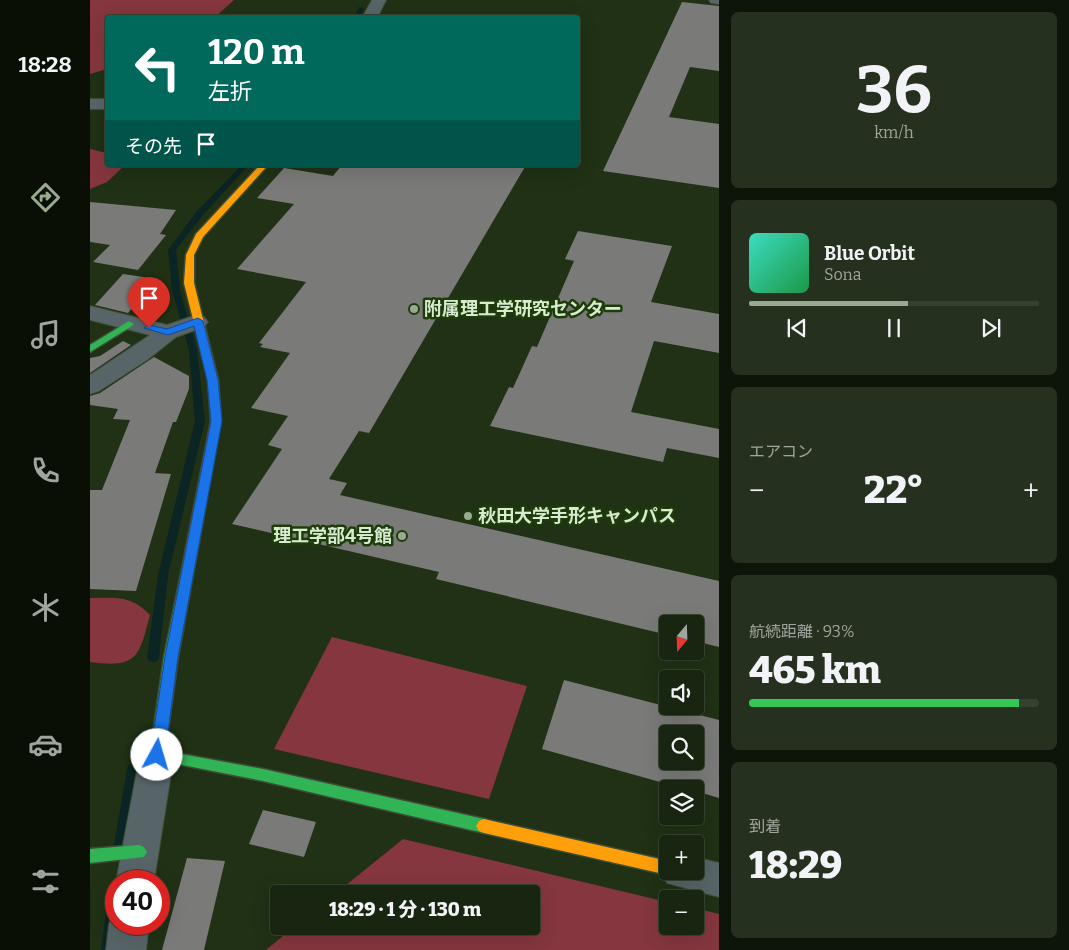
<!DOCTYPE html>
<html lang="ja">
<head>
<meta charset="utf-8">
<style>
	:root { --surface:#182510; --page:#25311e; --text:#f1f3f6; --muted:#9fa59f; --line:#364230; --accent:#98aa8f }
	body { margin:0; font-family:Bitter,"Noto Sans JP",serif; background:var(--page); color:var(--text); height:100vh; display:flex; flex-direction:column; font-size:19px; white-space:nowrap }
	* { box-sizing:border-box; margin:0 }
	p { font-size:16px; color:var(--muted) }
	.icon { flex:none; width:28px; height:28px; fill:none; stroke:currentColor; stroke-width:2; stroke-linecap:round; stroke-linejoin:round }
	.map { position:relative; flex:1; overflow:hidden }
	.side { display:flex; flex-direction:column; gap:12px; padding:12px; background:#0d1409; width:350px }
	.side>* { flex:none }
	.banner { position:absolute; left:15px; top:15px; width:475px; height:152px; border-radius:5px; box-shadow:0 5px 20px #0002,0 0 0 1px var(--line); background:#00695c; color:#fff; overflow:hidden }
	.needle { width:32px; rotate:199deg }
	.fabs { position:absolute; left:569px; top:615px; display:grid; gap:10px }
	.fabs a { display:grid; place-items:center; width:45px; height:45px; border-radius:5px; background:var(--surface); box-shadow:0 5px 20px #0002,0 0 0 1px var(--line); font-size:25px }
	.speed { position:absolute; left:15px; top:870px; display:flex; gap:10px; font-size:25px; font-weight:700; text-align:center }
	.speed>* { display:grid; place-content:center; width:65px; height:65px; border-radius:50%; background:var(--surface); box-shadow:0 5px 20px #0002,0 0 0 1px var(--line); line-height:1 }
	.speed .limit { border:8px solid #d22; background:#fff; color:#111 }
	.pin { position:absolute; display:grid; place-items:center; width:42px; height:42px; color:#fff; margin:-51px -21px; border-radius:50% 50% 50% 0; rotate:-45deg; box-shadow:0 0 5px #0007 }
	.pin .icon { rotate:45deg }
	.me { position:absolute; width:55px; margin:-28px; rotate:6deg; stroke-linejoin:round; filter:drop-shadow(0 0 4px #0008) }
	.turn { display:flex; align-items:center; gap:18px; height:105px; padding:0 20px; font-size:22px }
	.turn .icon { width:65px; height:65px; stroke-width:2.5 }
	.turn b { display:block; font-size:35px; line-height:42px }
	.then { display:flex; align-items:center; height:48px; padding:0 20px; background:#0003; gap:10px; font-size:19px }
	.big { font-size:38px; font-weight:800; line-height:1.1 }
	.side .card { flex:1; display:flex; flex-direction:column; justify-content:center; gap:8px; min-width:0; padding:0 18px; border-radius:8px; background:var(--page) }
	.side .dial { align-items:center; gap:0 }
	.dial b { font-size:65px; line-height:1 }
	.song { display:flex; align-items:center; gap:15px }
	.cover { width:60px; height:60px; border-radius:8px; background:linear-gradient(135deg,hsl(170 70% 55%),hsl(140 70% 35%)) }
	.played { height:5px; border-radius:2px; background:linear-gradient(90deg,var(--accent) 55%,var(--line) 55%) }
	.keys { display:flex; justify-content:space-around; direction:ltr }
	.heat { display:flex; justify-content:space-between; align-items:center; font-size:28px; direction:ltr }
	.charge { height:8px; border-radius:4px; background:linear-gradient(90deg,#34c759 93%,var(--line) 0) }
	.trip { position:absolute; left:180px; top:885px; width:270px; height:50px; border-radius:5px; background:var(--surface); box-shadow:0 5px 20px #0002,0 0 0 1px var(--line); font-weight:800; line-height:50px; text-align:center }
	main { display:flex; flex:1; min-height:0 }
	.tab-bar { display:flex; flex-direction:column; width:90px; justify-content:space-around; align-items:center; background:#0a0f06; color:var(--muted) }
	.tab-bar .icon { width:35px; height:35px }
	.tab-bar .current { color:var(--accent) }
	.tab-bar b { font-size:22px; color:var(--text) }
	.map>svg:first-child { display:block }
	.green { fill:#85363e }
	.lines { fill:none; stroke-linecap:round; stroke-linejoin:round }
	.stream { fill:#0a2523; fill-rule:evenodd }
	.building { fill:#7a7a78; fill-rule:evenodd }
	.street-casing { stroke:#3e4c35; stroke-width:2 }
	.fast-casing { stroke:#3e4c35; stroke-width:3 }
	.slow-casing { stroke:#3e4c35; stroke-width:3 }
	.street { fill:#586568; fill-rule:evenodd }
	.fast { fill:#30b455; fill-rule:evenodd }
	.slow { fill:#ff9f0a; fill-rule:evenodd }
	.route { fill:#1a73e8; stroke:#114b97 }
	.poi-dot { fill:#98aa8f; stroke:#1e3c0a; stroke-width:2 }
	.labels { text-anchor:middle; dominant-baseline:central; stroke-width:5; stroke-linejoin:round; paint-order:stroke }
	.poi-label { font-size:18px; font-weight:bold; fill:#d8ebd0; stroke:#1e3c0a; text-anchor:start }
</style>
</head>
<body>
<main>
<nav class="tab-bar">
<b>18:28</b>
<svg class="icon current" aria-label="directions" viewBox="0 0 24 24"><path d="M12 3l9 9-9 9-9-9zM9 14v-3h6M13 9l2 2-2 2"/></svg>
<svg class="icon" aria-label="music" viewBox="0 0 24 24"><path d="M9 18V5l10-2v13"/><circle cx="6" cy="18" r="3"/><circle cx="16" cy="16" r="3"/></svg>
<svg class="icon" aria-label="phone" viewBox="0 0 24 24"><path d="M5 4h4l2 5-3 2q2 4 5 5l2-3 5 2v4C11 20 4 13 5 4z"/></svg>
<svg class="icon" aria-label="climate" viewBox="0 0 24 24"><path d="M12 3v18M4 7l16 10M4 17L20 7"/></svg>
<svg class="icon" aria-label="car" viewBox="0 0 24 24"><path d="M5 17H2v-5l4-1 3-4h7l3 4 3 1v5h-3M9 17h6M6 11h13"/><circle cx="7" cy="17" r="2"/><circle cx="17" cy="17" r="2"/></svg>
<svg class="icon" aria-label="filters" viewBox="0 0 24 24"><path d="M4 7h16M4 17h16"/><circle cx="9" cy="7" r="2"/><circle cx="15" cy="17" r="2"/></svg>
</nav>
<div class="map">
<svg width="629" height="950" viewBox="0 0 629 950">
	<rect width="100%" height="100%" fill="#203115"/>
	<g class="green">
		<path d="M 0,0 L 144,0 L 125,17 L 18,18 L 17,69 L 0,74 Z"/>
		<path d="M 0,149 L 17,153 L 18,165 L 35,165 L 17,182 L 0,189 Z"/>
		<path d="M 0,598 C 27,598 40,595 60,615 C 49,655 49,669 0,662 Z"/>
		<path d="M 242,637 L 437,686 L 399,799 L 184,749 Z"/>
		<path d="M 313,839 L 577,902 L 578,926 L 605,926 L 605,908 L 629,914 L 629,950 L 176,950 L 205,926 L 441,926 L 441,894 L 245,894 Z"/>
	</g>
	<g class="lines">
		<g class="stream">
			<path d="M 269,7 L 274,8 L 270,18 L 264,18 Z"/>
			<path d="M 152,165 L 159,165 L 113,215 L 86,250 L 90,290 L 107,350 L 115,421 L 78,575 L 69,658 L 67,661 L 63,662 L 59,661 L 57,658 L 68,575 L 105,421 L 99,350 L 82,290 L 78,250 L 107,211 Z"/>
			<path d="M 43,764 L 48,765 L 49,769 L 38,845 L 36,849 L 31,851 L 26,849 L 24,845 L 37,769 L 38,765 Z"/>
			<path d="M 26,880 L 30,881 L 26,881 L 26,924 L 28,924 L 25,950 L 11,950 L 19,886 L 21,882 Z"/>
		</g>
	</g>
	<g class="building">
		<path d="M 592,2 L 629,6 L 629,71 L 600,67 L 579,117 L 629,124 L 629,188 L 513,171 Z"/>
		<path d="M 252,165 L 436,165 L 279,433 L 269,431 L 239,479 L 257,483 L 250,495 L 629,581 L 629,647 L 605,641 L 605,624 L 578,624 L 578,635 L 346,579 L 349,572 L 142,524 L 192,449 L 178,445 L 198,416 L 161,408 L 200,353 L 170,347 L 173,344 L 169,343 L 216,282 L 147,269 L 204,204 L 167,198 L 194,168 L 243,176 Z"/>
		<path d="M 0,202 L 86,210 L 70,234 L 76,235 L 48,270 L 3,262 L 20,245 L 0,242 Z"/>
		<path d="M 488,231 L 582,246 L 561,302 L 629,314 L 629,353 L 564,341 L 541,412 L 629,429 L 629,458 L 577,448 L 573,462 L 400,426 L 419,387 L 423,388 L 442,346 L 447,347 L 484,261 L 475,259 Z"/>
		<path d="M 33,274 L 67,279 L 38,313 L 5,305 Z"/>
		<path d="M 33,341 L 41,345 L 0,373 L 0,358 L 10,356 Z"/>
		<path d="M 64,357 L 99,376 L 99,389 L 86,422 L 83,422 L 65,473 L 81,474 L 46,591 L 0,589 L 0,490 L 12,490 L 40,420 L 23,419 L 28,409 L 0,405 L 0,396 L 10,393 Z"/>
		<path d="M 474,680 L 629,720 L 629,798 L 605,791 L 605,789 L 595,789 L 452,749 ZM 578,734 L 605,734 L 605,761 L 578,761 Z"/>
		<path d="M 173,810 L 226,822 L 214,857 L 159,844 Z"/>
		<path d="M 97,858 L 135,861 L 114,950 L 72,950 Z"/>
	</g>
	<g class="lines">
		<g class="street-casing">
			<g id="street">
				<path d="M 282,0 L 296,0 L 287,18 L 272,18 Z"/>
				<path d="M 619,0 L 629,0 L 629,4 L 621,3 Z"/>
				<rect x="0" y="99" width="18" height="10"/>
				<path d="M 0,306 L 77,325 L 106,315 L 114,317 L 118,322 L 114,327 L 86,337 L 57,360 L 9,391 L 0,394 L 0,375 L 60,335 L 0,320 Z"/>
				<path d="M 67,741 L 79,745 L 84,755 L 64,881 L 26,882 L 50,755 L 55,745 Z"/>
				<path d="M 605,857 L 629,863 L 629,897 L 577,883 L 571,871 L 577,859 L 578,871 L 605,871 Z"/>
				<path d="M 25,911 L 26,924 L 59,924 L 56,950 L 16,950 L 19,924 Z"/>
			</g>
		</g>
		<g class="fast-casing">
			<g id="fast">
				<path d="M 39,321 L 44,324 L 42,326 L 0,352 L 0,345 Z"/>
				<path d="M 98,565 L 102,566 L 104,569 L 88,657 L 75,751 L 173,769 L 394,819 L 399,821 L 402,826 L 399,831 L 394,833 L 173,781 L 62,759 L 60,755 L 74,657 L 92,569 L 94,566 Z"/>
				<path d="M 49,845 L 54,847 L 57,852 L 54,857 L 0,863 L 0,849 Z"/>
			</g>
		</g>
		<g class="slow-casing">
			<g id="slow">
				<path d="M 170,165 L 178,165 L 113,237 L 104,255 L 104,283 L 128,380 L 131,421 L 104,569 L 102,572 L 94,572 L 92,569 L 121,421 L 118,380 L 94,283 L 96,255 L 106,234 Z"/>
				<path d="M 394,819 L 578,861 L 578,871 L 584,871 L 578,875 L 394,833 L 389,831 L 386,826 L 389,821 Z"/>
			</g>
		</g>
		<use href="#street" class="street"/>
		<use href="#fast" class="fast"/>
		<use href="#slow" class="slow"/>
	</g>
	<path class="route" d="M 108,318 L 113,321 L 128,380 L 132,421 L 88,657 L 75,755 L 72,759 L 62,759 L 60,755 L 75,657 L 121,421 L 117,380 L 104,326 L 78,335 L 54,328 L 59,325 L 77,329 Z"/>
	<g class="poi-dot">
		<circle cx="324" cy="309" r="5"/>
		<circle cx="378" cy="516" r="5"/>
		<circle cx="312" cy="536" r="5"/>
	</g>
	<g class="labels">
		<g class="poi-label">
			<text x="334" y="309">附属理工学研究センター</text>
			<text x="388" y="516">秋田大学手形キャンパス</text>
			<text x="302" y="536" text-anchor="end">理工学部4号館</text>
		</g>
	</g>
</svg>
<div class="fabs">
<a><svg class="needle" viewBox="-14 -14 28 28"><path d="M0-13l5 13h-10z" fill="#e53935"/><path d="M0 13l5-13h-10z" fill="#9fa59f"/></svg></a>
<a><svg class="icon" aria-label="sound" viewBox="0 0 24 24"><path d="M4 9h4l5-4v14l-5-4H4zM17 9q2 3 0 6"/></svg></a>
<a><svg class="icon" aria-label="search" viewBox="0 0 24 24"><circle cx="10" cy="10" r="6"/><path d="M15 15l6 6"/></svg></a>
<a><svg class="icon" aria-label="layers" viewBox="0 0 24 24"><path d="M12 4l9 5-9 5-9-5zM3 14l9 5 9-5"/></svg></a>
<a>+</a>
<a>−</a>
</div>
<div class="speed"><div class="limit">40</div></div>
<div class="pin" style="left:59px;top:328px;background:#d93025"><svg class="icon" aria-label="arrive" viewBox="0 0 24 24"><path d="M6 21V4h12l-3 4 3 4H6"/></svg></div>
<svg class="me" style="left:67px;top:755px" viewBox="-20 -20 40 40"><circle r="19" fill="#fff"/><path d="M0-13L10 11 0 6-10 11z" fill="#1a73e8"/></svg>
<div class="trip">18:29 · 1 分 · 130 m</div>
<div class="banner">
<div class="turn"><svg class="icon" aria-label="left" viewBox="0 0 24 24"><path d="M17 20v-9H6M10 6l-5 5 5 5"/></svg><div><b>120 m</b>左折</div></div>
<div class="then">その先<svg class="icon" aria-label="arrive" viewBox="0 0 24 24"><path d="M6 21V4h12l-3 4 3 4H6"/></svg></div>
</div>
</div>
<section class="side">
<div class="card dial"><b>36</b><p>km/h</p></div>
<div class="card">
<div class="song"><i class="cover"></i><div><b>Blue Orbit</b><p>Sona</p></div></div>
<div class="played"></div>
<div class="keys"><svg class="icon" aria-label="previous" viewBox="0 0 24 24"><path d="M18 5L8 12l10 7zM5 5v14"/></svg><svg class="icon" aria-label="pause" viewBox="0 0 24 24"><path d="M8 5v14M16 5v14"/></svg><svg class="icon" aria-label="next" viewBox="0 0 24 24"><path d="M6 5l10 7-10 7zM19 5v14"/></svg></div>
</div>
<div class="card"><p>エアコン</p>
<div class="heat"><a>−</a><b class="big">22°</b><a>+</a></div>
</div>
<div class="card"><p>航続距離 · 93%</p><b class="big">465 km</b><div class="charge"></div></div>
<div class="card"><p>到着</p><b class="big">18:29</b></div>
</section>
</main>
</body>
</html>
